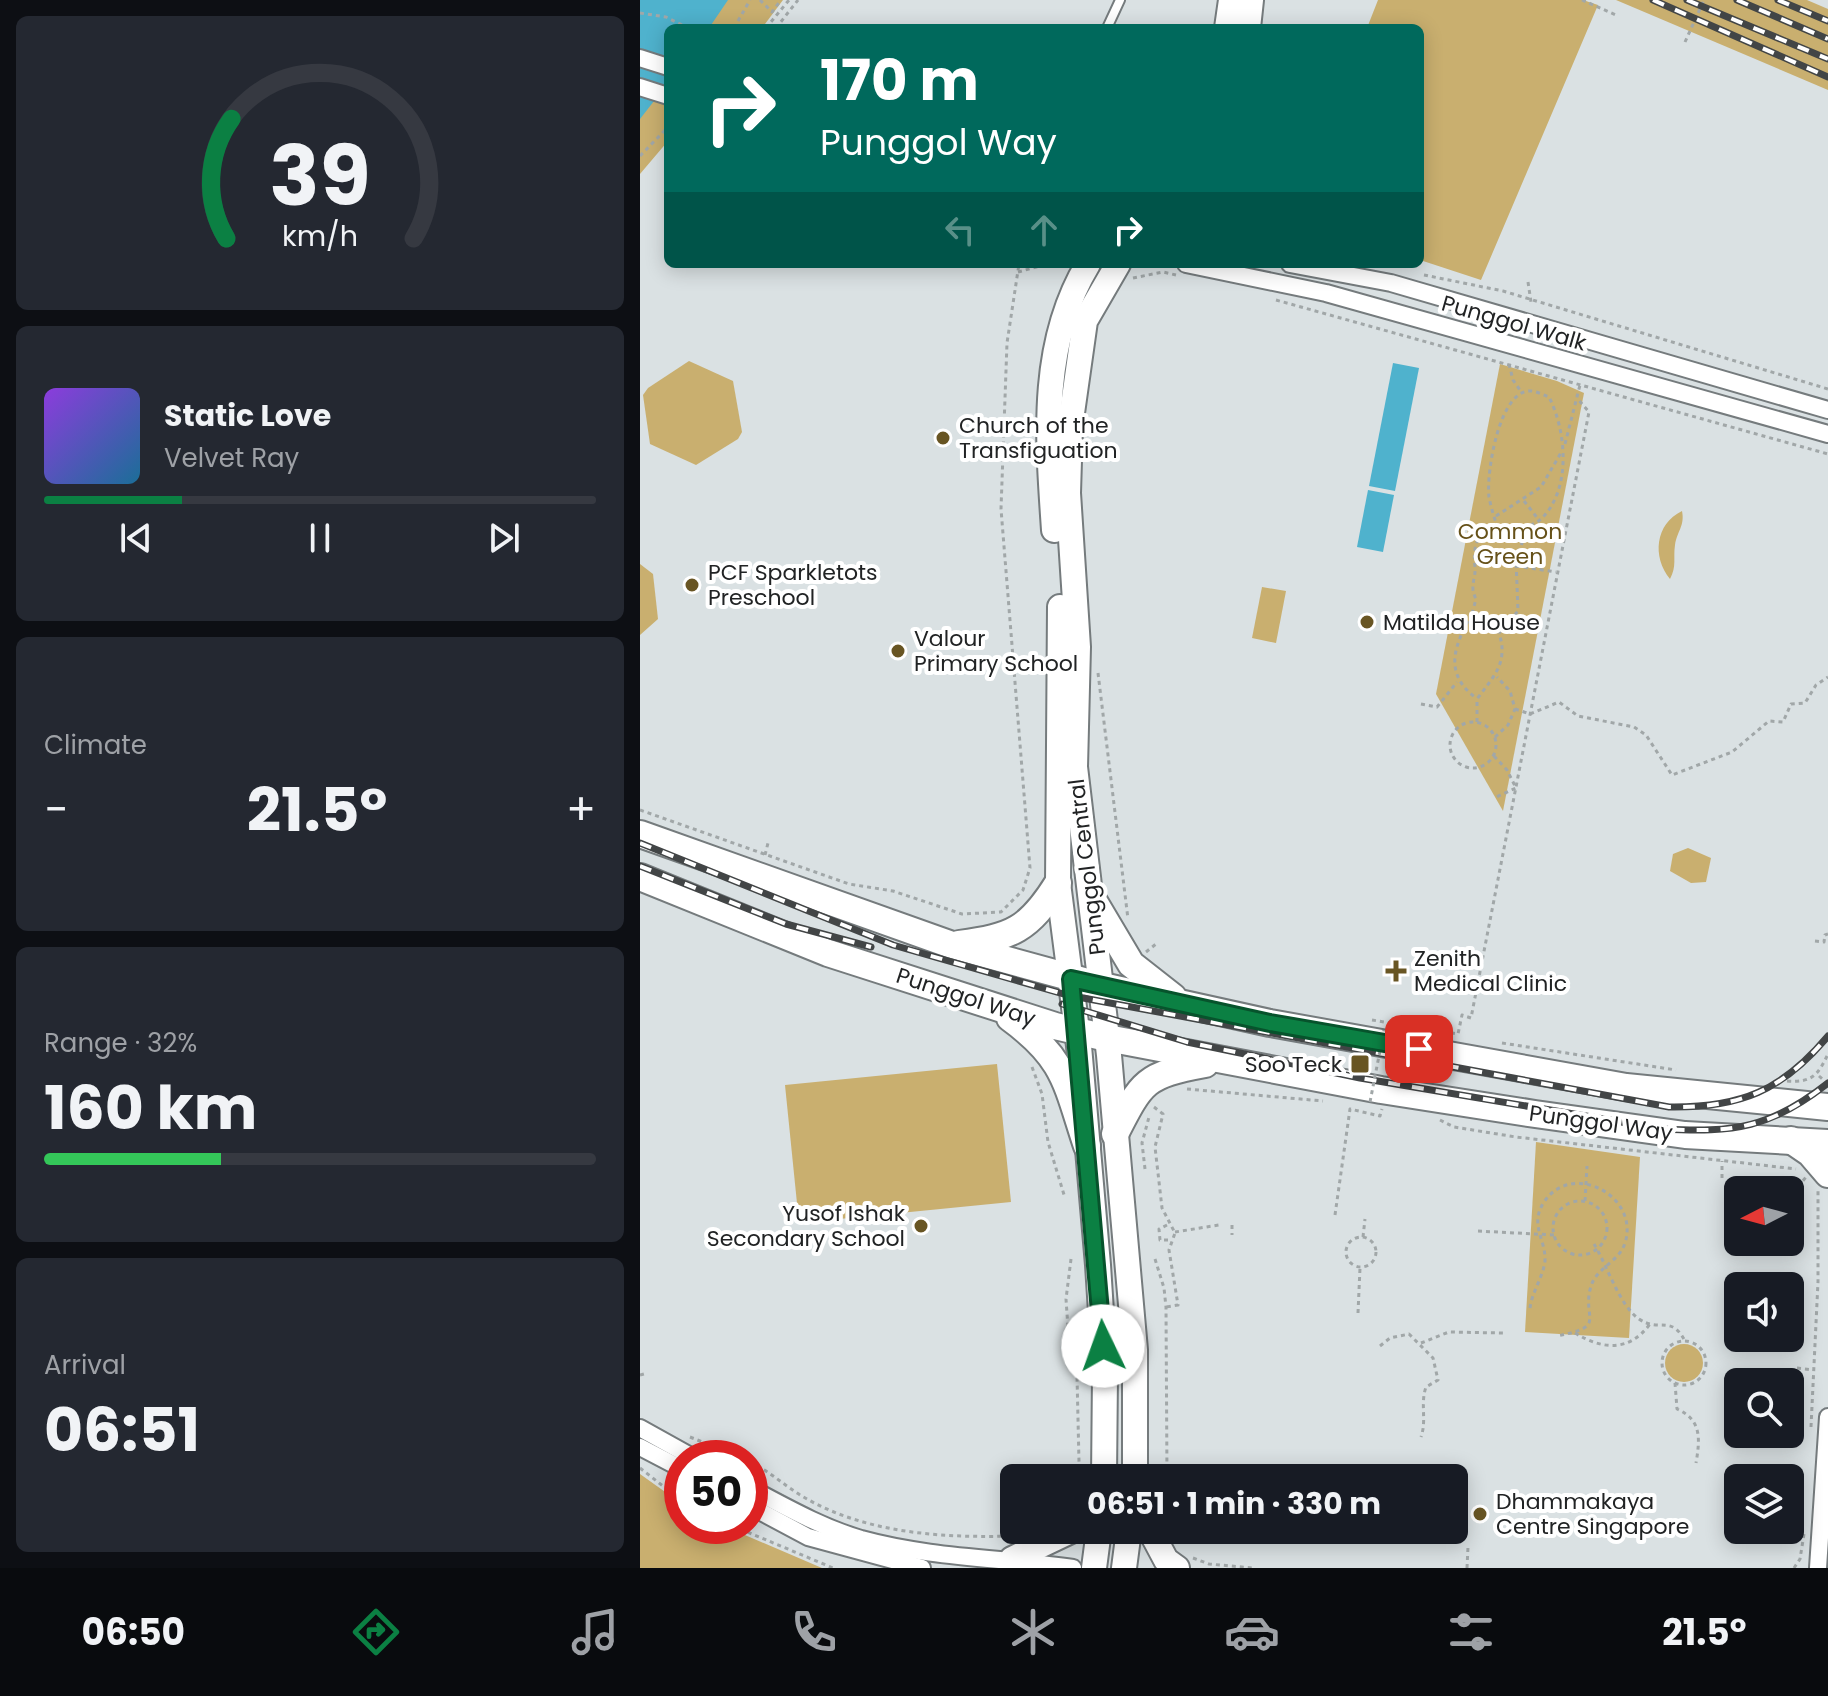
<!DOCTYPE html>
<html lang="en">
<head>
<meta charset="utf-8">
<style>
	:root { --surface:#171b24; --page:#242831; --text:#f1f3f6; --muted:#9ea1a6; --line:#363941; --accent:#0b8043 }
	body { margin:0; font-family:Poppins,sans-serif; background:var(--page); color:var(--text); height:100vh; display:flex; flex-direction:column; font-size:30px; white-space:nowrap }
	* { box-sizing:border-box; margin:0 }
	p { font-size:26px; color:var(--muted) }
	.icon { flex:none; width:44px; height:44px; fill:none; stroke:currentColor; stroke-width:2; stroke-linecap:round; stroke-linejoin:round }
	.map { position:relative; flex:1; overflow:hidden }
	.side { display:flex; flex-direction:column; gap:16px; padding:16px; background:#0d0f14; width:640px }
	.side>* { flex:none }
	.top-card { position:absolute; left:24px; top:24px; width:760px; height:244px; border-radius:12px; box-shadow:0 4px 20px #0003; background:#00695c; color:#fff; overflow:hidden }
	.needle { width:52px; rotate:264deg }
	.fabs { position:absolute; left:1084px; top:1176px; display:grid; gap:16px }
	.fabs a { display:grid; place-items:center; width:80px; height:80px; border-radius:12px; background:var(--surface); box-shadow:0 4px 20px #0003; font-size:40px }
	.speed { position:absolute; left:24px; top:1440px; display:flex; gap:16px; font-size:40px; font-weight:700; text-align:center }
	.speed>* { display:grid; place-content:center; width:104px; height:104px; border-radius:50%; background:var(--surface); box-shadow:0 4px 20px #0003; line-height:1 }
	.speed .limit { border:12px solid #d22; background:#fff; color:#111 }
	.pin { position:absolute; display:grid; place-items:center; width:68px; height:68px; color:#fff; margin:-34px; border-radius:16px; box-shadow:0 4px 12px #0006 }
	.me { position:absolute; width:88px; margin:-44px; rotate:357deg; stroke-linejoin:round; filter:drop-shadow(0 0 6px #0008) }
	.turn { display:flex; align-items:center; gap:28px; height:168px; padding:0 24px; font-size:36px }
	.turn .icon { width:104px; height:104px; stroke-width:2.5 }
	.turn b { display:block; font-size:56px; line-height:68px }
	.lanes { display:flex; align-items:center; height:76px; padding:0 24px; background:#0003; justify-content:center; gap:40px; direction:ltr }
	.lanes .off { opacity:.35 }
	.big { font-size:60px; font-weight:700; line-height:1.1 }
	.side .tile { flex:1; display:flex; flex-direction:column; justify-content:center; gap:12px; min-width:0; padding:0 28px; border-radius:12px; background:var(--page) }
	.side .dial { align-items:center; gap:0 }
	.dial svg { height:208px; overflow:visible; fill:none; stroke:var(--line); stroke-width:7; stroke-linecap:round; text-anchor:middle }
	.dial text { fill:var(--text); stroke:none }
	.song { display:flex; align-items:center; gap:24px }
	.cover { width:96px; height:96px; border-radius:12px; background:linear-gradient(135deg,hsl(270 70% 55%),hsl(200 70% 35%)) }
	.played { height:8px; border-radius:4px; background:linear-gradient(90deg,var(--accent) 25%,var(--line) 25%) }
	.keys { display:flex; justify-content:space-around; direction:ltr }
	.heat { display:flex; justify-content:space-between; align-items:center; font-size:44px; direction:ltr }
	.charge { height:12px; border-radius:6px; background:linear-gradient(90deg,#34c759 32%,var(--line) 0) }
	.trip { position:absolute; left:360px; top:1464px; width:468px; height:80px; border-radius:12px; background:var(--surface); box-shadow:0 4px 20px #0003; font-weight:700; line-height:80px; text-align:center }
	.tab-bar { display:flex; height:128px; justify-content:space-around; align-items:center; background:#090b0e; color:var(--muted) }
	.tab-bar .icon { width:56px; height:56px }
	.tab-bar .on { color:var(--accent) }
	.tab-bar b { font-size:36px; color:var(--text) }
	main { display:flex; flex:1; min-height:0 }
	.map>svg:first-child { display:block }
	.green { fill:#c9af6f }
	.water { fill:#4fb2cd }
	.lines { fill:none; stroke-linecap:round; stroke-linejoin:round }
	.service-casing { stroke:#757b7d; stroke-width:12 }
	.minor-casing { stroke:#757b7d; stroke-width:20 }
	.secondary-casing { stroke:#757b7d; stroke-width:28 }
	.primary-casing { stroke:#757b7d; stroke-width:30 }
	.path { stroke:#a1a7a8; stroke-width:3; stroke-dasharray:4 4; stroke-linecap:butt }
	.service { stroke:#fff; stroke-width:8 }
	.minor { stroke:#fff; stroke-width:16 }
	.secondary { stroke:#fff; stroke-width:24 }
	.primary { stroke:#fff; stroke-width:26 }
	.rail-casing { stroke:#424546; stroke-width:7 }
	.rail { stroke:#fff; stroke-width:4; stroke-dasharray:12; stroke-linecap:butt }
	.path-bridge { stroke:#a1a7a8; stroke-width:3; stroke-dasharray:4 4; stroke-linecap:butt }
	.route-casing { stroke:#07532c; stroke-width:20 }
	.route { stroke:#0b8043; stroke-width:14 }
	.poi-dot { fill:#685523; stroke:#fff; stroke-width:3 }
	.labels { text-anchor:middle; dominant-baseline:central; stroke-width:8; stroke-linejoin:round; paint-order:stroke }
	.street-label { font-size:22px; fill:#212324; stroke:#fff }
	.poi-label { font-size:22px; fill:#212324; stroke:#fff; text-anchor:start }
	.park-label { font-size:22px; fill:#665119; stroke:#fff }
</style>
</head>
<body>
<main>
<section class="side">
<div class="tile dial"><svg viewBox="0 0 100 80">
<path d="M14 69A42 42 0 1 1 86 69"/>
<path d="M14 69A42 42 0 0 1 16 23" stroke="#0b8043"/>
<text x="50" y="56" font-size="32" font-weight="700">39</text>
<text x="50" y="72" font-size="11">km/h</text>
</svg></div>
<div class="tile">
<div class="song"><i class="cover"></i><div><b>Static Love</b><p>Velvet Ray</p></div></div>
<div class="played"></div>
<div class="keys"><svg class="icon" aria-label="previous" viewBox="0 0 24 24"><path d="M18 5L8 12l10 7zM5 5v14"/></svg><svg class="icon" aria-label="pause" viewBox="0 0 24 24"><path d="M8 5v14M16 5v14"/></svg><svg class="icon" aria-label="next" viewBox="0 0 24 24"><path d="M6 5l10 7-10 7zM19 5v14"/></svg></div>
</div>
<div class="tile"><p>Climate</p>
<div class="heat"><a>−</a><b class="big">21.5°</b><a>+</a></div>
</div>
<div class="tile"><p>Range · 32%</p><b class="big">160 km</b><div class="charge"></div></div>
<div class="tile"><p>Arrival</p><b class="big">06:51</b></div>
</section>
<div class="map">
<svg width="1188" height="1568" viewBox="0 0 1188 1568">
	<rect width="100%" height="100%" fill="#dae1e3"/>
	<g class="green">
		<path d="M 0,0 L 143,0 L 122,28 L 28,28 L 28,141 L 0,174 Z"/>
		<path d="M 738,0 L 943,0 L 958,5 L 841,280 L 780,260 L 780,28 L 727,28 Z"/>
		<path d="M 976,0 L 1167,0 L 1188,9 L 1188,90 Z"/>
		<path d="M 49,361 L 93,381 L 102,432 L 98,439 L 56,465 L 10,444 L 3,395 L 8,388 Z"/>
		<path d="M 860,364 L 917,381 L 944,393 L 863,811 L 796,694 Z"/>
		<path d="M 1042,511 C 1045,526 1037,531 1035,545 C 1033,558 1037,566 1030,579 C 1012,557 1015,524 1042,511 Z"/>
		<path d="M 0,564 L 13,574 L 18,619 L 0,635 Z"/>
		<path d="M 622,587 L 646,591 L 636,643 L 612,638 Z"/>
		<path d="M 1048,848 L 1071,858 L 1066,882 L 1051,883 L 1030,871 L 1033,854 Z"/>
		<path d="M 357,1064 L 371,1202 L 159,1223 L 145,1085 Z"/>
		<path d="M 896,1142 L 1000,1157 L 989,1338 L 885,1332 Z"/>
		<circle cx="1044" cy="1363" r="19"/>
		<path d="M 0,1474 L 42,1504 L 42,1526 L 84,1526 L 182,1568 L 0,1568 Z"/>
	</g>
	<g class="water">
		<path d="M 0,0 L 88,0 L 69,28 L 28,28 L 28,83 L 0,119 Z"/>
		<path d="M 753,363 L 779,368 L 755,491 L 729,486 Z"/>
		<path d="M 728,490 L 754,495 L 743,552 L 717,547 Z"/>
	</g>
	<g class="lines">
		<g class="service-casing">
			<path id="service" d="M 467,28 L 480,0"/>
		</g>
		<g class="minor-casing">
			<g id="minor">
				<path d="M 0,58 L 28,67"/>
				<path d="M 0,87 L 28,96"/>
				<path d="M 546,264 L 686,293 L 1188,434"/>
				<path d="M 650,264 L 751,283 L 1188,410"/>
				<path d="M 0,1428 L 54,1458"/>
				<path d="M 0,1447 L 42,1469"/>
				<path d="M 110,1488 C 146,1507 181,1527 221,1539 C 290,1558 362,1558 433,1568"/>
				<path d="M 110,1506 L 168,1537 L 282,1568"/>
				<path d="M 1178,1568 L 1188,1417"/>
			</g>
		</g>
		<g class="secondary-casing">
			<g id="secondary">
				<path d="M 587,28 L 591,0"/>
				<path d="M 608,28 L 611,0"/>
				<path d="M 478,264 L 445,321 L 430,427 L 428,493 L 438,647 L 435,767 L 469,1055 L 495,1350 L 495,1478"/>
				<path d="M 414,530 C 408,440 399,345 448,264"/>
				<path d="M 420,607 L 418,883 L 439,1046 L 458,1265 L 465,1374 L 464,1478"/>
				<path d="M 510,1530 L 526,1560 L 537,1568"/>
				<path d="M 372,1559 L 433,1530"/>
				<path d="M 454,1568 L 459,1530"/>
				<path d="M 484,1568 L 489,1530"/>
			</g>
		</g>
		<g class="primary-casing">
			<g id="primary">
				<path d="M 0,834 L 312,945 L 462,986 L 630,1023 L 986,1087 L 1188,1107"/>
				<path d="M 0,877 L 188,953 L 415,1026 L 467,1038 L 741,1090 L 895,1114 L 1045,1135 L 1188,1143"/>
				<path d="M 453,900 L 491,964 L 533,997"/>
				<path d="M 319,944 C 372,937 389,930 418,883"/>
				<path d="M 370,1018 C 426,1059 426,1083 447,1146"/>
				<path d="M 475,1134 C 502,1081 505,1075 565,1064"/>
				<path d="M 1151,1140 L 1170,1153 L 1188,1174"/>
			</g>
		</g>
		<g class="path">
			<path d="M 120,0 L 132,12 L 141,0"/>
			<path d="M 942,0 L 976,15"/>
			<path d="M 0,13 L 26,17 L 48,28"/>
			<path d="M 94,28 L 110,0"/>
			<path d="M 126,28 L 149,0"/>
			<path d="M 136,28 L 158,0"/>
			<path d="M 1045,42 L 1064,0"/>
			<path d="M 0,156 L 28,127"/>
			<path d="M 378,272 L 407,264"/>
			<path d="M 784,275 L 863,291 L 1188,389"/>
			<path d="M 493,278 L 523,272 L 536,275"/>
			<path d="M 888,282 L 891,302"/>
			<path d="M 636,300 L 1188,454"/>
			<path d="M 869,364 L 873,380 L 882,393"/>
			<path d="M 925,444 L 940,385"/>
			<path d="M 884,501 L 899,520"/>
			<path d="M 856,516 L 901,487 L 922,451"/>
			<path d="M 858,528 C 835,529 833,550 835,567 C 836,580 829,585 836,599 L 832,614 L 845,631 L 859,633 L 878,611 L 876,560 L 882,543 L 874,532 L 858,528 C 854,518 851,507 849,497 C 846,474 859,389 891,391 C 896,391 903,395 909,397 C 926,430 932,488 902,518 C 895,525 883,528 874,532"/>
			<path d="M 876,566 L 916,572"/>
			<path d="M 832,614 C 814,646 803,673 836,698"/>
			<path d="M 373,661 L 401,662"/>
			<path d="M 458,673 L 488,919"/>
			<path d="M 781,704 L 797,707 L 817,682"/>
			<path d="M 875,709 L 890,714 L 919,702 L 938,716 L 994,727 L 1006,735 L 1032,775 L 1092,752 L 1129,721 L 1143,722 L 1151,704 L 1165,703 L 1176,685 L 1188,677"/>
			<circle cx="833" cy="745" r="23"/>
			<path d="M 837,722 L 837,699 C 853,677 869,663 859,633"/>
			<path d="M 855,737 L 868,725 L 875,709 L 870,691 L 857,677"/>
			<path d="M 854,756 L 867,770 L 876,788 L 854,798"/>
			<path d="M 0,810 L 209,884 L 253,891 L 322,914 L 361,912 L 383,890 L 390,868 L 361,509 L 367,343 L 379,264"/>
			<path d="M 125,855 L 128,843"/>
			<path d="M 1175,941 L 1184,942 L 1185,935 L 1188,934"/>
			<path d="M 506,952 L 516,944"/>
			<path d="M 819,987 L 835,990"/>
			<path d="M 732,1020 L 818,1034 L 822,1015 L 831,1018 L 949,412 L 937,398"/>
			<path d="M 862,1043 L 1036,1070"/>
			<path d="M 392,1067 L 402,1094 L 408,1142 L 425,1198"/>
			<path d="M 1179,1076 L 1188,1084"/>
			<path d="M 1147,1081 C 1172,1083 1178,1075 1188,1054"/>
			<path d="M 547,1089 L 683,1101"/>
			<path d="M 514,1107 L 523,1114 L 515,1147 L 522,1208 L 535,1233 L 529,1250 L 538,1305 L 526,1307"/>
			<path d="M 800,1120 L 814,1127 L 876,1137 L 1156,1169"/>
			<path d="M 505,1169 L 502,1143 L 509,1117"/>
			<path d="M 1082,1178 L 1082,1161"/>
			<path d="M 1158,1187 L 1166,1177"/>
			<circle cx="940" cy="1228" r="27"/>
			<path d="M 945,1201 L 947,1166"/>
			<path d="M 695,1215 L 710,1109 L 740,1116 L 742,1109"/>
			<path d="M 527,1225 L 519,1229 L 520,1240 L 531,1240"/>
			<path d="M 592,1225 L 592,1235"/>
			<path d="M 838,1231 L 914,1235"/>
			<path d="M 535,1232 L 579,1225"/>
			<circle cx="721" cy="1252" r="15"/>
			<path d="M 723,1237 L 725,1219"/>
			<path d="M 954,1244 C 967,1265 979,1305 999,1319 C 1019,1333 1031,1314 1045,1341"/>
			<path d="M 431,1259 L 426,1299 L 429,1343 L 437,1376 L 439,1462 L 435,1478"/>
			<path d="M 515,1259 L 524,1288 L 526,1307 L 527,1478"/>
			<path d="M 890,1308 C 892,1292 903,1277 905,1261 C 906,1239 889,1225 904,1202 C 932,1160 1000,1196 985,1243 C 979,1262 957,1267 951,1286 C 941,1319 969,1326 917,1336"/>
			<path d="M 718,1313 L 720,1268"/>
			<path d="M 935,1333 C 963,1350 989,1352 1010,1324"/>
			<circle cx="1044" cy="1363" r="22"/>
			<path d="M 781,1343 L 809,1332 L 863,1333"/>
			<path d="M 740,1346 L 750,1338 L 769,1334 L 793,1358 L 798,1380 L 786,1387 C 780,1404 787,1420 781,1437"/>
			<path d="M 1157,1368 L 1173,1370"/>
			<path d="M 0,1375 L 4,1374"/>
			<path d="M 1035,1383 L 1037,1409 C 1062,1420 1060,1439 1056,1463"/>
			<path d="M 1171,1427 L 1178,1282 L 1178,1191"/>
			<path d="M 50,1437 L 102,1458"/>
			<path d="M 110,1462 C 131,1472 147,1488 167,1499 C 229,1534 305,1538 373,1536"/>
			<path d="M 0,1468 L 42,1501"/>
			<path d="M 93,1526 L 193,1568"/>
			<path d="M 553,1558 L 569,1564 L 613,1568"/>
			<path d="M 827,1568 L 828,1547"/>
			<path d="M 1154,1568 L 1160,1559 L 1164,1534"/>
		</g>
		<use href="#service" class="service"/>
		<use href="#minor" class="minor"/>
		<use href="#secondary" class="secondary"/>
		<use href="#primary" class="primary"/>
		<g class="rail-casing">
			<g id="rail">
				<path d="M 1013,0 L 1188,77"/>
				<path d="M 1047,0 L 1188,59"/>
				<path d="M 1097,0 L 1188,39"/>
				<path d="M 1138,0 L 1188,21"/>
				<path d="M 0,843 L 253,945 L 427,995 L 1029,1107 C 1100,1108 1142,1091 1188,1036"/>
				<path d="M 0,866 L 146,924 L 231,947"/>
				<path d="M 422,1004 L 547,1042 L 720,1078 L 1023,1129 C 1094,1133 1131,1128 1188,1083"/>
			</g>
		</g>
		<use href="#rail" class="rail"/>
		<path class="path-bridge" d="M 730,1102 L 744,1030"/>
	</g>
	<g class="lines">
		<g class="route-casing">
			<path id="route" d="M 463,1346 L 431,979 L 630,1023 L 779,1049"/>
		</g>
		<use href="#route" class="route"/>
	</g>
	<g class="poi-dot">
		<circle cx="303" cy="438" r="8"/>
		<circle cx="52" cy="585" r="8"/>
		<circle cx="727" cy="622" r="8"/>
		<circle cx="258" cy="651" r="8"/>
		<path d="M752 959h8v8h8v8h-8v8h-8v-8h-8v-8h8z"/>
		<rect x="710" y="1054" width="20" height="20" rx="4"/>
		<circle cx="281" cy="1226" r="8"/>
		<circle cx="840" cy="1514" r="8"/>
	</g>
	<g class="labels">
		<g class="street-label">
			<text transform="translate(874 323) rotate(16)">Punggol Walk</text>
			<text transform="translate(447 867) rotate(-97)">Punggol Central</text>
			<text transform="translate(326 997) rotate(18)">Punggol Way</text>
			<text transform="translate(961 1123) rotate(8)">Punggol Way</text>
		</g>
		<g class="poi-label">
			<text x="319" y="425">Church of the<tspan x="319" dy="25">Transfiguation</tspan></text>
			<text x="68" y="572">PCF Sparkletots<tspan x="68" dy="25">Preschool</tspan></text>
			<text x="743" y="622">Matilda House</text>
			<text x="274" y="638">Valour<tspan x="274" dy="25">Primary School</tspan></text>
			<text x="774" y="958">Zenith<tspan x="774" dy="25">Medical Clinic</tspan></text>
			<text x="702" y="1064" text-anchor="end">Soo Teck</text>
			<text x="265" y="1213" text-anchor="end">Yusof Ishak<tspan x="265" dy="25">Secondary School</tspan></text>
			<text x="856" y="1501">Dhammakaya<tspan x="856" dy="25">Centre Singapore</tspan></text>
		</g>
		<g class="park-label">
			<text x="870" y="531">Common<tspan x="870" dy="25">Green</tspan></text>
		</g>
	</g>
</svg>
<div class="fabs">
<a><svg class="needle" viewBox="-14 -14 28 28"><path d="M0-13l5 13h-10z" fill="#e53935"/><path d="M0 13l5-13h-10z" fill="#9ea1a6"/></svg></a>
<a><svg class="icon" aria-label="sound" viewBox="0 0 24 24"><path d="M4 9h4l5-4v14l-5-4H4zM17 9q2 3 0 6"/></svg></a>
<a><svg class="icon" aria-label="search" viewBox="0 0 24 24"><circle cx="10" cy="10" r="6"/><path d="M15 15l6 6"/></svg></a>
<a><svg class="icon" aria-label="layers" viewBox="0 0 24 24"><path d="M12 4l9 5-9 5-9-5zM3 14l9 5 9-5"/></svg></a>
</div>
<div class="speed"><div class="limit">50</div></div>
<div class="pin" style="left:779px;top:1049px;background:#d93025"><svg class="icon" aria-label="arrive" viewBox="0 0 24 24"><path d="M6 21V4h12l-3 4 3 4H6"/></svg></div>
<svg class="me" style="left:463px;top:1346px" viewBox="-20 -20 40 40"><circle r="19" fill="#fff"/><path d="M0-13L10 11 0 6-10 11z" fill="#0b8043"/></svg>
<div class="trip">06:51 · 1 min · 330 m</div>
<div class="top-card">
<div class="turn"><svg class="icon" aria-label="right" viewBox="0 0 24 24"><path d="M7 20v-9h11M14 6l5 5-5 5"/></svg><div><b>170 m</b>Punggol Way</div></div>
<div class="lanes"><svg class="icon off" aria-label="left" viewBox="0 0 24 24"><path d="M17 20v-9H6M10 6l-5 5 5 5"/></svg><svg class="icon off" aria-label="ahead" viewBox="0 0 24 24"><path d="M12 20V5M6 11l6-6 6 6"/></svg><svg class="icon" aria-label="right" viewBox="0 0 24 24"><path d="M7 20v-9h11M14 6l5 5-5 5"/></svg></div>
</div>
</div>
</main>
<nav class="tab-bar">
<b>06:50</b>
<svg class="icon on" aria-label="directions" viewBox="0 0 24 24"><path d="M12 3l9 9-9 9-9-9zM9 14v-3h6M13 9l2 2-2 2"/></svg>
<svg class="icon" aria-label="music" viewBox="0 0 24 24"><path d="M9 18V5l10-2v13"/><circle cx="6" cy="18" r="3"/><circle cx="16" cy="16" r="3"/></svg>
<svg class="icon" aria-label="phone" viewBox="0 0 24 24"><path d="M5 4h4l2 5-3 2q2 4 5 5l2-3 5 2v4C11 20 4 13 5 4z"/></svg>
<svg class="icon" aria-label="climate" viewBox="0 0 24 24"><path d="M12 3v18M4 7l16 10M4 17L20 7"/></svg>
<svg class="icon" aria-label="car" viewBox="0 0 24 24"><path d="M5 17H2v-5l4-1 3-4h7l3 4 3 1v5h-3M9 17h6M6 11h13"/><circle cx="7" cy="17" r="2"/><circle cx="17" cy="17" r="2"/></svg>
<svg class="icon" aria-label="filters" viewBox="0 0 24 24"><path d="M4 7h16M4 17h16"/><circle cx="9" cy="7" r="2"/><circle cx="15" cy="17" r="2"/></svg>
<b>21.5°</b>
</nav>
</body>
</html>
